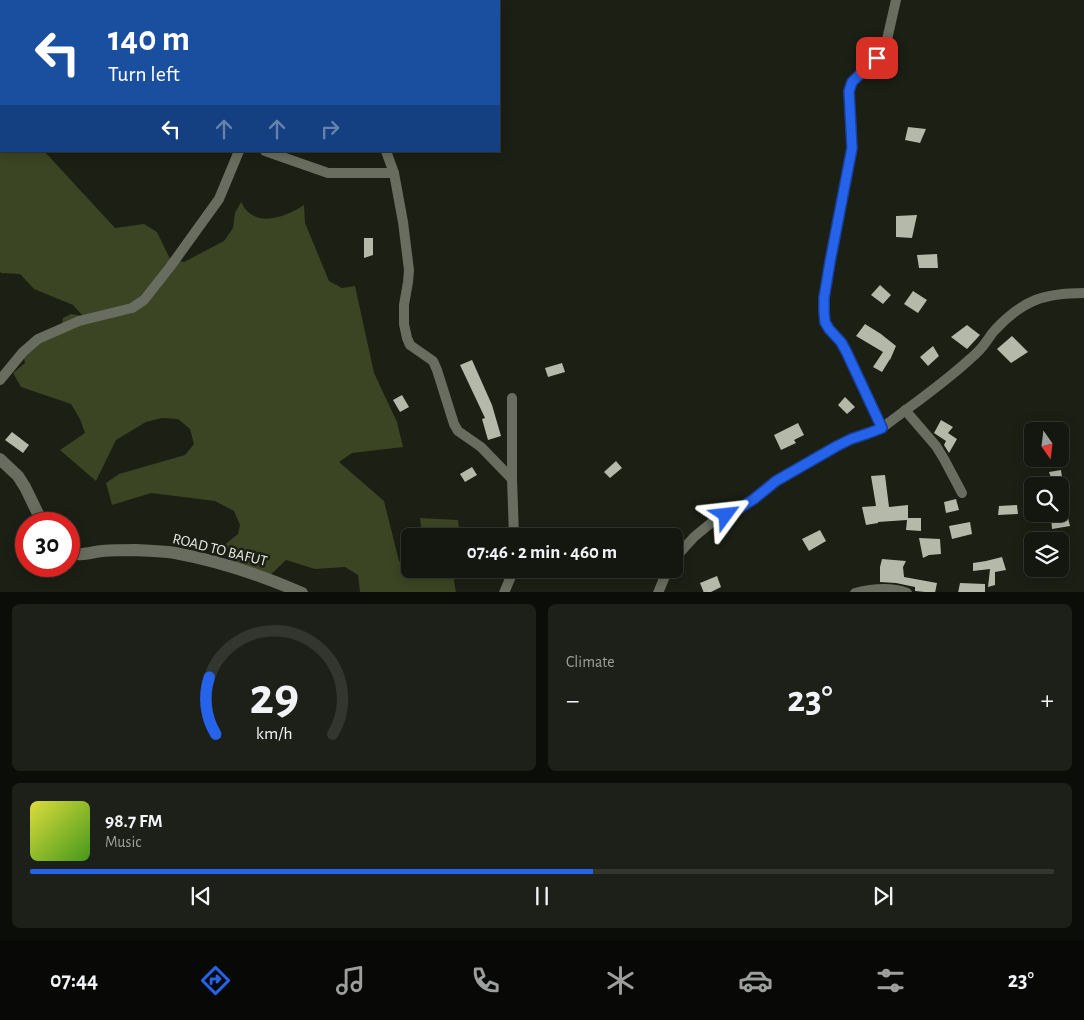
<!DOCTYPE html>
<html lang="en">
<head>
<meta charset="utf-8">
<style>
	:root { --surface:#14170f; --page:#1d2018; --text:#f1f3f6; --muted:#9d9f9e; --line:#33362f; --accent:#2563eb }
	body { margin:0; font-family:"Alegreya Sans",sans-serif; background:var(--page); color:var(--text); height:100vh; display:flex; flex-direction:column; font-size:19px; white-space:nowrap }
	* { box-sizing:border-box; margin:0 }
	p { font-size:16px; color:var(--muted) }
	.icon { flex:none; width:28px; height:28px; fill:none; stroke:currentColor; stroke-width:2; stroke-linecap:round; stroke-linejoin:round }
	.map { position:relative; height:592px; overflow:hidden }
	.side { display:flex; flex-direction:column; gap:12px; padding:12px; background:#0b0d08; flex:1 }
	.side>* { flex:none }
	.banner { position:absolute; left:0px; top:0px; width:500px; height:152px; box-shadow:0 2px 12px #0003,0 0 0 1px var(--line); background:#1a4fa0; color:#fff; overflow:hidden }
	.needle { width:32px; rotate:166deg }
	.controls { position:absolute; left:1024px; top:422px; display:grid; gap:10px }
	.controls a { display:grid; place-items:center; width:45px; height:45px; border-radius:8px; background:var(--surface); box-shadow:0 2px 12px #0003,0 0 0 1px var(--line); font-size:25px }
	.speed { position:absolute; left:15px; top:512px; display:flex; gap:10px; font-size:25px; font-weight:700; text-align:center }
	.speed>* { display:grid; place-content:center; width:65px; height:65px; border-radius:50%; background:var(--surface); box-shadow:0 2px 12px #0003,0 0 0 1px var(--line); line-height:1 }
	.speed .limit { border:8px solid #d22; background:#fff; color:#111 }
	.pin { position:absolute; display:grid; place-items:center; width:42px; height:42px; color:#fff; margin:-21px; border-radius:10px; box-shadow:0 2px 8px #0006 }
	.me { position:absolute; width:55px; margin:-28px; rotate:60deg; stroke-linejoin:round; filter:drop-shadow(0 0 4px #0008) }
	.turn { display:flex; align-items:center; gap:18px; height:105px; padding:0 25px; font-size:22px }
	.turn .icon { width:65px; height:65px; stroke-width:2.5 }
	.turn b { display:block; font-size:35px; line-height:42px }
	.lanes { display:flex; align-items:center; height:48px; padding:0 25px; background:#0003; justify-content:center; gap:25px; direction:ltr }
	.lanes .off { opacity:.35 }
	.big { font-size:38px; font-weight:700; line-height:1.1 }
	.side .tile { flex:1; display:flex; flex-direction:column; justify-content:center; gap:8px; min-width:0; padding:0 18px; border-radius:8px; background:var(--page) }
	.side .dial { align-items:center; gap:0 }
	.dial svg { height:130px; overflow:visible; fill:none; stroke:var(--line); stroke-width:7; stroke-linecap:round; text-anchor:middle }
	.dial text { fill:var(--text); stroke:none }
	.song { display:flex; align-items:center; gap:15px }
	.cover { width:60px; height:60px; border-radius:8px; background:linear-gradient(135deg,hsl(60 70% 55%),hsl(100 70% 35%)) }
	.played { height:5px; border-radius:2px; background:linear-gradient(90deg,var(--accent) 55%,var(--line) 55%) }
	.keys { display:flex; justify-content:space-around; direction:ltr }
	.heat { display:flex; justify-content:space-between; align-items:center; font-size:28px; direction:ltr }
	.side .tiles { flex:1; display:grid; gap:12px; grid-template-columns:1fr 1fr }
	.tile:last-child { grid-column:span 2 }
	.trip { position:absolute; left:401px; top:528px; width:282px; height:50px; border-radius:8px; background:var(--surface); box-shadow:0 2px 12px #0003,0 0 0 1px var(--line); font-weight:700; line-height:50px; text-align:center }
	.menu { display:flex; height:80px; justify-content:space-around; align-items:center; background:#080906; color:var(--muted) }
	.menu .icon { width:35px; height:35px }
	.menu .selected { color:var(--accent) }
	.menu b { font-size:22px; color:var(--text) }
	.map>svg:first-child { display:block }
	.green { fill:#3b4523 }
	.building { fill:#b4b9aa }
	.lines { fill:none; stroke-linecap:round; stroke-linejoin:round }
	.minor { stroke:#686d5f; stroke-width:10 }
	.tertiary { stroke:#686d5f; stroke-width:12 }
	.route-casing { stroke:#184099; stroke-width:12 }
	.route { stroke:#2563eb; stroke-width:9 }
	.labels { text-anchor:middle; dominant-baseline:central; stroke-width:5; stroke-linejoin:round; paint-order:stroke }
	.street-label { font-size:15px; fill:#e8ebe3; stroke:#1b1f14 }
</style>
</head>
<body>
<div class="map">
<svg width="1084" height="593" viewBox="0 0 1084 593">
	<rect width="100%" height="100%" fill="#1b1f14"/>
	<g class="green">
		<path d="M 0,104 L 1,105 L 1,151 L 44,151 L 115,228 L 144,224 L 157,232 L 170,259 L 184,262 L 224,241 L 233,228 L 235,213 L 241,202 C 254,229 284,218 304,205 L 305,223 L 329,281 L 342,288 L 355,286 L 374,373 L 397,422 L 403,447 L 352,453 L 339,462 L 384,501 L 399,561 L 412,570 L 415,569 L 457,569 L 454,581 L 456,592 L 360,592 L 358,575 L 345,567 L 315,569 L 286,560 L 262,583 L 256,574 L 232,560 L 223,546 L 238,534 L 240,525 L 234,511 L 215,501 L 151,493 L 112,505 L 106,483 L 119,474 L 185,455 L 194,444 L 190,429 L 178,419 L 162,418 L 146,422 L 116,440 L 96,481 L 60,450 L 85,433 L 80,419 L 71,404 L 21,387 L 13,373 L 25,363 L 23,352 L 61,328 L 63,318 L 71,314 L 83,316 L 73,305 L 34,289 L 20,274 L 1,273 L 0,271 Z"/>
		<path d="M 420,518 L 458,520 L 460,536 L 422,536 Z"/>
	</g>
	<g class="building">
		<path d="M 908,127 L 926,129 L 920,143 L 905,140 Z"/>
		<path d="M 917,215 L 912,238 L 896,237 L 896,216 Z"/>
		<path d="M 364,238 L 373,238 L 373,255 L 364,258 Z"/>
		<path d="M 937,254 L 938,268 L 919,268 L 917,255 Z"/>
		<path d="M 880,285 L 891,295 L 883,304 L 871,295 Z"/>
		<path d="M 913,291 L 927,300 L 918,313 L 904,304 Z"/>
		<path d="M 865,324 L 881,334 L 896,346 L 890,360 L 890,359 L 882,372 L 873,367 L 883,352 L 856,336 Z"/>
		<path d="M 967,325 L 980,335 L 967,349 L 951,337 Z"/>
		<path d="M 1012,336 L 1028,352 L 1011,363 L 997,349 Z"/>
		<path d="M 933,346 L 939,356 L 928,366 L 920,357 Z"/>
		<path d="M 472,360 L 492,405 L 501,436 L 488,440 L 482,419 L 485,418 L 460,365 Z"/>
		<path d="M 562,363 L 565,372 L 548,377 L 545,368 Z"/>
		<path d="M 402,395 L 409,407 L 400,412 L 393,400 Z"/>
		<path d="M 845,397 L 855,407 L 847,414 L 838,405 Z"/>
		<path d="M 941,420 L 953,427 L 948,433 L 957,439 L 949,453 L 944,445 L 946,441 L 934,433 Z"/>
		<path d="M 798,423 L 804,435 L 794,440 L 796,443 L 781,450 L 774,435 Z"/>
		<path d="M 12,432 L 29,445 L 23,453 L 5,440 Z"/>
		<path d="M 616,461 L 622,468 L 610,478 L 604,472 Z"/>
		<path d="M 472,467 L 477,475 L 465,482 L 460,474 Z"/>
		<path d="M 1061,470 L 1063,485 L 1054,486 L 1049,472 Z"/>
		<path d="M 885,475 L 889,507 L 908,505 L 908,518 L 921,518 L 921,531 L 906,530 L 907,520 L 878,522 L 878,523 L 866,525 L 862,507 L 876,506 L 871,476 Z"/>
		<path d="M 956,499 L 959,510 L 946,513 L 944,502 Z"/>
		<path d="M 1017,505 L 1018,514 L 998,515 L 999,506 Z"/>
		<path d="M 1067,514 L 1070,526 L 1052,529 L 1051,516 Z"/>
		<path d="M 970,522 L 972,534 L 952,539 L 949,526 Z"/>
		<path d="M 820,530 L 826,541 L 809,551 L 802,539 Z"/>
		<path d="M 919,538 L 940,539 L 941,554 L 929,555 L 923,558 Z"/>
		<path d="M 1002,557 L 1006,570 L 995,572 L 995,585 L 988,587 L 990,569 L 973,571 L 973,563 L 986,561 Z"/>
		<path d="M 882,559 L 906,561 L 903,567 L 904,577 L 937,583 L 935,593 L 915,591 L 915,587 L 896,583 L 880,582 L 880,567 Z"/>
		<path d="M 717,576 L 721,587 L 709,593 L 704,593 L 700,583 Z"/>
		<path d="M 960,583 L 985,584 L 985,593 L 958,593 Z"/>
	</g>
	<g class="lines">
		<g class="minor">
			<path d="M 265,151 L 328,173 L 394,173"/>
			<path d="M 386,151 L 394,173 L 403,222 L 409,270 L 408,282 L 404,305 L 404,324 L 407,338 L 410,345 L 433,361 L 437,370 L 454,424 L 458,431 L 481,447 L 512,479"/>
			<path d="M 0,380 L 23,352 L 38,339 L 79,321 L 132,308 L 144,300 L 170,267 L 219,199 L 239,151"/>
			<path d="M 512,398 L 512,479 L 514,536"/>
			<path d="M 905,410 L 936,446 L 944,459 L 962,493"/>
			<path d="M 882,428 L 846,351 L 841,342 L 829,329 L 825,322 L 824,312 L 824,298 L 830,262 L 852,148 L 849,91 L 852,82 L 877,58 L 886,44 L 896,0"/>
			<path d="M 675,558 L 694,537 L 711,523 L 741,508 L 777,481 L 837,446 L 851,439 L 869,433 L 882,428 C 912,405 943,384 970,359 C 976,354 982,348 986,342 C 989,338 992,333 995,330 C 1023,300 1044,293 1084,293"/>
			<path d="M 504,593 L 514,569"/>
			<path d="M 658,593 L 668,569"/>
			<path d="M 855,593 C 871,589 891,587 907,593"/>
		</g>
		<g class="tertiary">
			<path d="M 0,459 L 18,476 L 25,487 L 43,524"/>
			<path d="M 69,552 C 80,557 91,552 102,551 C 114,550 126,550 137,550 C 149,551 162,551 175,553 C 219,561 261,575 302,593"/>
		</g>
	</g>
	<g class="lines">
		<g class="route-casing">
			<path id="route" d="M 726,515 L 740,508 L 754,499 L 776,481 L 837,446 L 851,439 L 869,433 L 882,428 L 846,351 L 841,342 L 829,329 L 825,322 L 824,312 L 824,298 L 830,262 L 852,148 L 849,91 L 852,82 L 877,58"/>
		</g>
		<use href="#route" class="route"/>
	</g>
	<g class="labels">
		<g class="street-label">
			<text transform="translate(220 550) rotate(14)">ROAD TO BAFUT</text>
		</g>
	</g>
</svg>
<div class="controls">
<a><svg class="needle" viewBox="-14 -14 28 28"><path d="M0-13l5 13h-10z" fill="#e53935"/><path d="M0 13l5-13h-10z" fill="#9d9f9e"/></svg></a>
<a><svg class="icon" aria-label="search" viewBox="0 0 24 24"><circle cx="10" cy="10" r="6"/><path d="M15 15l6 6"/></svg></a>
<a><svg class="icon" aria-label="layers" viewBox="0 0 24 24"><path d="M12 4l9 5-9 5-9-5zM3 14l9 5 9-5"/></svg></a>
</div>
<div class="speed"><div class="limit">30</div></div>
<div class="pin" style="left:877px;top:58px;background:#d93025"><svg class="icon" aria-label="arrive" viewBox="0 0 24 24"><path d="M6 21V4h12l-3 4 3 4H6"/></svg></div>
<svg class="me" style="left:726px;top:515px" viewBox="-20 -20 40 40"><path d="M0-17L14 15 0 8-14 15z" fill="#2563eb" stroke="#fff" stroke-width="4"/></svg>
<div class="trip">07:46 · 2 min · 460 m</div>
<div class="banner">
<div class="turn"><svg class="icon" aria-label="left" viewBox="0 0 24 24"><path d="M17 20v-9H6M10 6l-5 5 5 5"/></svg><div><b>140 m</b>Turn left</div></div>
<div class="lanes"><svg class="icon" aria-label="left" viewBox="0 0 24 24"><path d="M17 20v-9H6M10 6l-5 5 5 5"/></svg><svg class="icon off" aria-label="ahead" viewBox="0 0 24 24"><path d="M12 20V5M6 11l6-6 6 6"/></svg><svg class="icon off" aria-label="ahead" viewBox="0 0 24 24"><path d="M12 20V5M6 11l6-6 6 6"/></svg><svg class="icon off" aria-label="right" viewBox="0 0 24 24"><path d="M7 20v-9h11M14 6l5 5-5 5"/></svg></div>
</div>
</div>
<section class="side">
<div class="tiles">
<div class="tile dial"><svg viewBox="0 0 100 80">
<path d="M14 69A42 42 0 1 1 86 69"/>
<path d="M14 69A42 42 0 0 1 10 34" stroke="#2563eb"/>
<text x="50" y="56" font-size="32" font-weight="700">29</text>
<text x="50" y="72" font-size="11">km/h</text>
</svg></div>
<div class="tile"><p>Climate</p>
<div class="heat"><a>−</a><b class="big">23°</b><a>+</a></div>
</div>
<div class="tile">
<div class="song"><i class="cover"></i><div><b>98.7 FM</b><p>Music</p></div></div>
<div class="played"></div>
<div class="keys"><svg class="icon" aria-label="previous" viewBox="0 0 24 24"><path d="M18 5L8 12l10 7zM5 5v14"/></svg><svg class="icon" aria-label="pause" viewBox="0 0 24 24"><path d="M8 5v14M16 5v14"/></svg><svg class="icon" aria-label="next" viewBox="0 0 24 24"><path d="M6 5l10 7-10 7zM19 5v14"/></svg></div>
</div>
</div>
</section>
<nav class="menu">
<b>07:44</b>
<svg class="icon selected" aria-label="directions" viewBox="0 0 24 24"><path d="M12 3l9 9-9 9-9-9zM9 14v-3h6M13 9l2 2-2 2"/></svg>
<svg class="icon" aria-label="music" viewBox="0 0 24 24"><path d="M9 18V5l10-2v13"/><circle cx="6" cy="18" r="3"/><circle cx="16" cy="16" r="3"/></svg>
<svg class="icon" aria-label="phone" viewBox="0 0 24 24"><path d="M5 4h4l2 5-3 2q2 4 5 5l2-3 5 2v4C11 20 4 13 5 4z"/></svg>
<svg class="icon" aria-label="climate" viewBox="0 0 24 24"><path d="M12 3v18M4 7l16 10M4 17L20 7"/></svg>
<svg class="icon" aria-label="car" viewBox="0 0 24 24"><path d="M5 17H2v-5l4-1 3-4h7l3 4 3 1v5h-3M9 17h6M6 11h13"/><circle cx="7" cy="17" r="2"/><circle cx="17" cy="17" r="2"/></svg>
<svg class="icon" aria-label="filters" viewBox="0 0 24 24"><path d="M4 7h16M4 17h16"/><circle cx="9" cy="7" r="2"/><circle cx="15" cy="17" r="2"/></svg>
<b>23°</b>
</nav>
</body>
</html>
